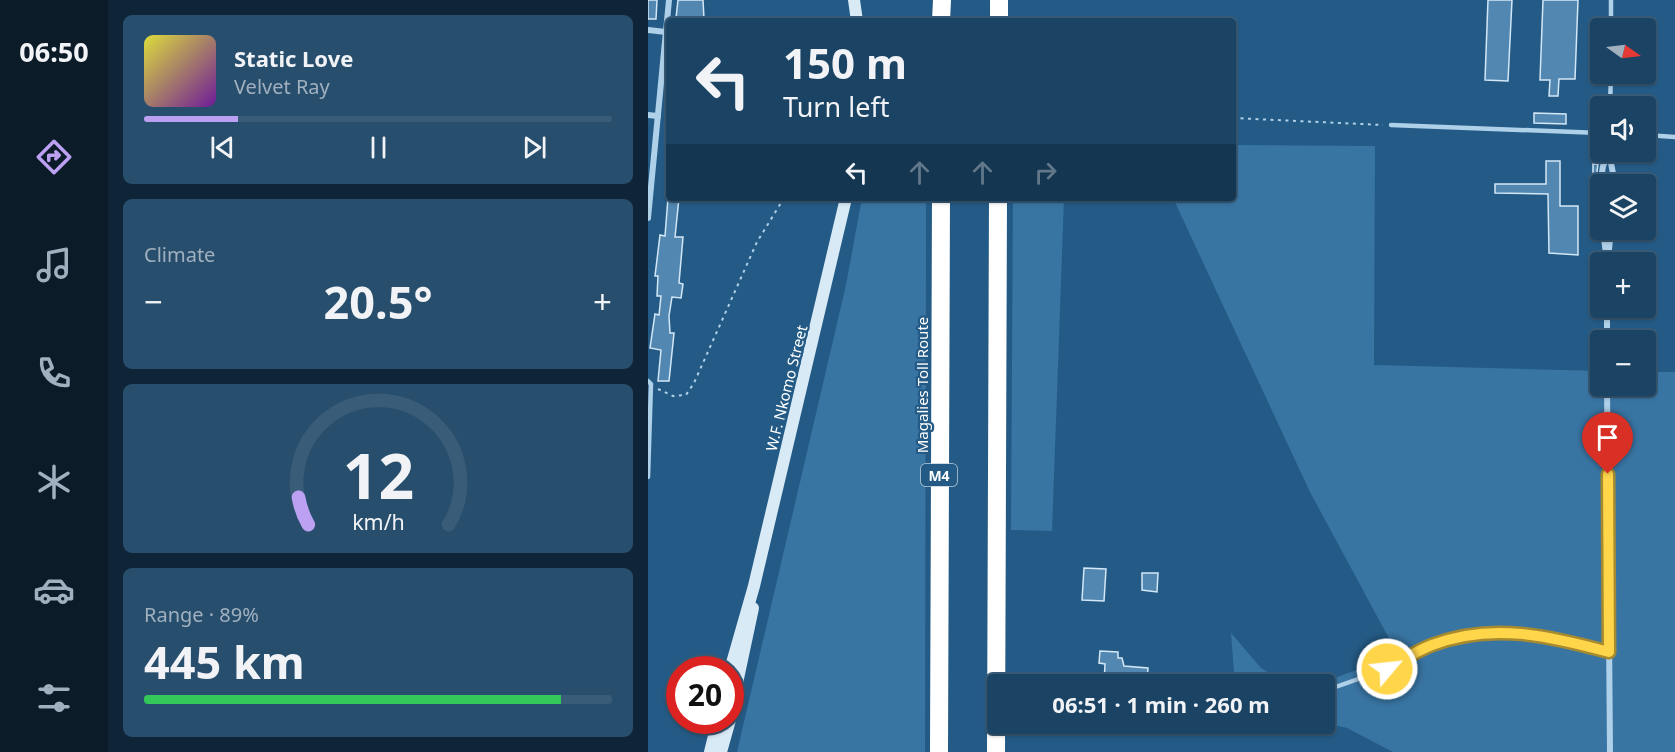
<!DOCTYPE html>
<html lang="en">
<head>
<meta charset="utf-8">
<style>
	:root { --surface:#1b4464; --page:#284e6d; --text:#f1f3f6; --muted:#a0b0bf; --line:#395c78; --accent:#bca0f2 }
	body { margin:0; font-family:"Noto Sans",sans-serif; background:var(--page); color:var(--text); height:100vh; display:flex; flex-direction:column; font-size:22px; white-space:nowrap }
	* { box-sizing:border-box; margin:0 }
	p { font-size:20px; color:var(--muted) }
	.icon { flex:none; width:33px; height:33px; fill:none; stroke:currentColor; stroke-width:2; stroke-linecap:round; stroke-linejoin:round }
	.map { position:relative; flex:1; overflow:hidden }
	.sheet { display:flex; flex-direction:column; gap:15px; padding:15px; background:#0f2537; width:540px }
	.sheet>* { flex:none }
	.guide { position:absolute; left:18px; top:18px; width:570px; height:183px; border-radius:6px; box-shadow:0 2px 4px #0004,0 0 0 2px var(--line); background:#1b4464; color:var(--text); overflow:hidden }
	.needle { width:39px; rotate:104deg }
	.tools { position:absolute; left:942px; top:18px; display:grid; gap:12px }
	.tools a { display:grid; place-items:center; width:66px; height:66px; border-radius:6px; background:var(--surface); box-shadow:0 2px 4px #0004,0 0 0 2px var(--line); font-size:30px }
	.speed { position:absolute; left:18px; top:656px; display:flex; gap:12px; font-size:30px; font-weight:700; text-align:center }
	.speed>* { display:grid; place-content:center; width:78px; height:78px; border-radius:50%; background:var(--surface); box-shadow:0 2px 4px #0004,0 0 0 2px var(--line); line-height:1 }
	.speed .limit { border:9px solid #d22; background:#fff; color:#111 }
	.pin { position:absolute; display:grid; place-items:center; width:51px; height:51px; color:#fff; margin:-62px -26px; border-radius:50% 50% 50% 0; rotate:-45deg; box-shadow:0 0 6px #0007 }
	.pin .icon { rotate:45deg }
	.me { position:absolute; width:66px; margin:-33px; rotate:62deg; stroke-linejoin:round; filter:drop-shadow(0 0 4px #0008) }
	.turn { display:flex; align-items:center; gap:21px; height:126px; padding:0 18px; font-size:27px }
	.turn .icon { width:78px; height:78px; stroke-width:2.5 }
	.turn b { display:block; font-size:42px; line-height:51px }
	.lanes { display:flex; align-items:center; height:57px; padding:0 18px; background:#0003; justify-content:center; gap:30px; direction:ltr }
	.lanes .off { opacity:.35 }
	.big { font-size:45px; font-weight:700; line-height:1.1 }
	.sheet .card { flex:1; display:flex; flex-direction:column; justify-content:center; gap:9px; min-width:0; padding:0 21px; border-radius:9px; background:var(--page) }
	.sheet .dial { align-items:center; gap:0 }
	.dial svg { height:156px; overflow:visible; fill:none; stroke:var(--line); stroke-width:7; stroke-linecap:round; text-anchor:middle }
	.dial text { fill:var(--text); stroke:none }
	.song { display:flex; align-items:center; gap:18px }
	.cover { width:72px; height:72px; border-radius:9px; background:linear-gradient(135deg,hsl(60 70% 55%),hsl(280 70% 35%)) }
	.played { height:6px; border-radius:3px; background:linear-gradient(90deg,var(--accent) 20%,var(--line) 20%) }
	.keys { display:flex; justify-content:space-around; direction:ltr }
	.heat { display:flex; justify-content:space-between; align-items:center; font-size:33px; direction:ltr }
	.charge { height:9px; border-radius:4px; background:linear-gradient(90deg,#34c759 89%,var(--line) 0) }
	.trip { position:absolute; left:339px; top:674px; width:348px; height:60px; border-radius:6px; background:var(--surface); box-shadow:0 2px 4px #0004,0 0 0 2px var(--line); font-weight:700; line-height:60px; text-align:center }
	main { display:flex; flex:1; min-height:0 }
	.tab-bar { display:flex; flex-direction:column; width:108px; justify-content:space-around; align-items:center; background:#0b1b28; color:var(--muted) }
	.tab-bar .icon { width:42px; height:42px }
	.tab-bar .active { color:var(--accent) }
	.tab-bar b { font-size:27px; color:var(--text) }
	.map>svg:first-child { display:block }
	.green { fill:#3975a3 }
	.building { fill:#5187b0; stroke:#d3e7f7; stroke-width:1.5 }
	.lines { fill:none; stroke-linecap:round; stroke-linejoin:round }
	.path { stroke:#afd0e9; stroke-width:2; stroke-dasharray:3 4.5; stroke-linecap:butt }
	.service { stroke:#afd0e9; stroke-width:4.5 }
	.minor { stroke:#afd0e9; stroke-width:6 }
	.secondary { stroke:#d9eaf7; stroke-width:12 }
	.motorway { stroke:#fff; stroke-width:18 }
	.route-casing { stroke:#a68a30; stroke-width:15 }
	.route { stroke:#ffd54a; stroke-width:10 }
	.labels { text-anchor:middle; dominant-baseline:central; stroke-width:4.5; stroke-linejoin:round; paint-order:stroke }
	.shield { fill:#245b86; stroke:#bdcedb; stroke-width:1.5 }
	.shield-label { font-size:14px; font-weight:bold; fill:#fff }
	.street-label { font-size:15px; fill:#fff; stroke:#245b86 }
</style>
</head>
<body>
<main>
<nav class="tab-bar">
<b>06:50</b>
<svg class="icon active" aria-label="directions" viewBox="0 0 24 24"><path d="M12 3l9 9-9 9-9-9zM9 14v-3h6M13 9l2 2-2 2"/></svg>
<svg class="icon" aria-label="music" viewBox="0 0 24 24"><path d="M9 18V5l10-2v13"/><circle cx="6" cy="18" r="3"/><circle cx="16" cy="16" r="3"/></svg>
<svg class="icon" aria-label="phone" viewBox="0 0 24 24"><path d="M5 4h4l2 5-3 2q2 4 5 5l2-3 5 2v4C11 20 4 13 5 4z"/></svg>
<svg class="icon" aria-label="climate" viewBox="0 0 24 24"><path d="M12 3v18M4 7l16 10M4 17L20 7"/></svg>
<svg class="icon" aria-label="car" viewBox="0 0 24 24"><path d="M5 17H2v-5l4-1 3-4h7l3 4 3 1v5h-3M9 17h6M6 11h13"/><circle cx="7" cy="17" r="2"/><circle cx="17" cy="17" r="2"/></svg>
<svg class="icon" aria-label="filters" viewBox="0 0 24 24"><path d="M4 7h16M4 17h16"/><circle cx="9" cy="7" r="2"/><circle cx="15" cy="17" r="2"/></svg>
</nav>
<section class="sheet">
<div class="card">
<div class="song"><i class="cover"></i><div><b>Static Love</b><p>Velvet Ray</p></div></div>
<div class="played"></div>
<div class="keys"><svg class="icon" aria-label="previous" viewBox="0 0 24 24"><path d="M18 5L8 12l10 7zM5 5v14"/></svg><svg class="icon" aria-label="pause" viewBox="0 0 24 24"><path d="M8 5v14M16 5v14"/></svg><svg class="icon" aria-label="next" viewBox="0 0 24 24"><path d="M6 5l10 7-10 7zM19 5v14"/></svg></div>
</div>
<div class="card"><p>Climate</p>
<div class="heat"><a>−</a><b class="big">20.5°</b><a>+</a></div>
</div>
<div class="card dial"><svg viewBox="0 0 100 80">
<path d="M14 69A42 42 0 1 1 86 69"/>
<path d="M14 69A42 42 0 0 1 9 55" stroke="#bca0f2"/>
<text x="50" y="56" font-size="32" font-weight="700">12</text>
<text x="50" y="72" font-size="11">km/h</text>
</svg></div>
<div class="card"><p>Range · 89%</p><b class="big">445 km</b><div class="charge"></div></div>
</section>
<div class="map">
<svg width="1027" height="752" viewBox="0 0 1027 752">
	<rect width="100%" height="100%" fill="#245b86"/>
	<g class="green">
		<path d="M 585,145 L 727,146 L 726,365 L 952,371 L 952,386 L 998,386 L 998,372 L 1027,372 L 1027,752 L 745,752 L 699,728 L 677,723 L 676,684 L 670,684 L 750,655 L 662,492 L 525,198 L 585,198 Z"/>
		<path d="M 214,198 L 278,198 L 277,752 L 89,752 L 198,285 Z"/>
		<path d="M 365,198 L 416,198 L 404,531 L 363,530 Z"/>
		<path d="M 583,633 L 613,668 L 639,684 L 587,684 Z"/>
	</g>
	<g class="building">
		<path d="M 0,0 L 9,0 L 8,19 L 0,19 Z"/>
		<path d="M 30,0 L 55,0 L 56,19 L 28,18 Z"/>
		<path d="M 840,0 L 864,0 L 860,81 L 837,80 Z"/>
		<path d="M 895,0 L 930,0 L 927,79 L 911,79 L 910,96 L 901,96 L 902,80 L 892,80 Z"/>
		<path d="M 886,113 L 918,114 L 918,124 L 886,123 Z"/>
		<path d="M 898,161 L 912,161 L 912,206 L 930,206 L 930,255 L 901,253 L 900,194 L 847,193 L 847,184 L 898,184 Z"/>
		<path d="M 945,164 L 950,164 L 948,179 L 952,184 L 952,193 L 945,193 Z"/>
		<path d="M 20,198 L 31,198 L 27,237 L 35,237 L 31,283 L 35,284 L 33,298 L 24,297 L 21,316 L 22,333 L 26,333 L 21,381 L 10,381 L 13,350 L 2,348 L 7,314 L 11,315 L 13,296 L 9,296 L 10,276 L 7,276 L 12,235 L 17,236 Z"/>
		<path d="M 436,568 L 458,569 L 456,601 L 434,600 Z"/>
		<path d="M 494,573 L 510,573 L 509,592 L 494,590 Z"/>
		<path d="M 452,651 L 470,652 L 470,658 L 474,658 L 476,666 L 500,668 L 499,684 L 456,684 L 457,664 L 451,663 Z"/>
	</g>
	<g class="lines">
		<g class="path">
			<path d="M 585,118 L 735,125"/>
			<path d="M 10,389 L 25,396 L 38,395 L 46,383 L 109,242 L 136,198"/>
		</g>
		<g class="service">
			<path d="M 963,28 L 963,0"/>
			<path d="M 962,106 L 963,74"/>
			<path d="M 743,125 L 952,133"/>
			<path d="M 998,135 L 1027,137"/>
			<path d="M 0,381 L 3,384 L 0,477"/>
			<path d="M 676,691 L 739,669 L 783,645 L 834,633 L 889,634 L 961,652"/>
		</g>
		<g class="minor">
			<path d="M 0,30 L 18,32"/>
			<path d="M 0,115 L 10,116"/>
			<path d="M 961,152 L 966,179"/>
			<path d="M 953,179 L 955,166 L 961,154"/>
			<path d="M 0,218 L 21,0"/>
			<path d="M 955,230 L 959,262"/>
			<path d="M 960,259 L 963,230"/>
			<path d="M 959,340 L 959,308"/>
			<path d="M 959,386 L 962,752"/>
		</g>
		<g class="secondary">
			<path d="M 206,0 L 209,21"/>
			<path d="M 82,670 L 106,586 L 198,198"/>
			<path d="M 82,716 L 105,608"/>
			<path d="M 62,752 L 70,720"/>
			<path d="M 73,752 L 82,720"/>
		</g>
		<g class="motorway">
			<path d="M 293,21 L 294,0"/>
			<path d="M 351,21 L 351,0"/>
			<path d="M 291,752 L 293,198"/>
			<path d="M 348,752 L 350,198"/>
		</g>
	</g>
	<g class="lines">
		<g class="route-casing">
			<path id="route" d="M 739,669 C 754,661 768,651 784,645 C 844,622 902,636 961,652 L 960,474"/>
		</g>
		<use href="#route" class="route"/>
	</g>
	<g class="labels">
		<rect class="shield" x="273" y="464" width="36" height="22" rx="4.5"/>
		<g class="shield-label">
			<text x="291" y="475">M4</text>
		</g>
		<g class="street-label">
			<text transform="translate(274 385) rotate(-90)">Magalies Toll Route</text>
			<text transform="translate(138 388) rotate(-76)">W.F. Nkomo Street</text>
		</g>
	</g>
</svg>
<div class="tools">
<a><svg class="needle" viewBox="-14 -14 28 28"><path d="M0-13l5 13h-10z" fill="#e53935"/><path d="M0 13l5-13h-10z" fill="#a0b0bf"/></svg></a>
<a><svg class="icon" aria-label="sound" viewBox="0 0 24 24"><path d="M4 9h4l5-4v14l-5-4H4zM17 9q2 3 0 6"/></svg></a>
<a><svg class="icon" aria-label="layers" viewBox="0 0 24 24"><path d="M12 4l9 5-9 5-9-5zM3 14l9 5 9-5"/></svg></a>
<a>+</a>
<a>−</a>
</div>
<div class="speed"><div class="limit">20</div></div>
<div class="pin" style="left:960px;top:474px;background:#d93025"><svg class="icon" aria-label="arrive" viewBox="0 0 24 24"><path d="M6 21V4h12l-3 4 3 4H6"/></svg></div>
<svg class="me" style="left:739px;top:669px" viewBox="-20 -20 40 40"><circle r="17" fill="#ffd54a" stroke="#fff" stroke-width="3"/><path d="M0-11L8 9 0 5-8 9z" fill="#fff"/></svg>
<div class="trip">06:51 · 1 min · 260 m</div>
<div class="guide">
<div class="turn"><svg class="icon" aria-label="left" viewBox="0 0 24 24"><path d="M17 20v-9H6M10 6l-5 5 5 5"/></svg><div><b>150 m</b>Turn left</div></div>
<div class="lanes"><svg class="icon" aria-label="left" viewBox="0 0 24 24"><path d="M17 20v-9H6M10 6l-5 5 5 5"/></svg><svg class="icon off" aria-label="ahead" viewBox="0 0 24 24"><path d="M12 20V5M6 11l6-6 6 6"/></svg><svg class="icon off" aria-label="ahead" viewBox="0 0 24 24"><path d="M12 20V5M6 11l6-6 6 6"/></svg><svg class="icon off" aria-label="right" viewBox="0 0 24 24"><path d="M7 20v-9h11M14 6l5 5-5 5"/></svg></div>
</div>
</div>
</main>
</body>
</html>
